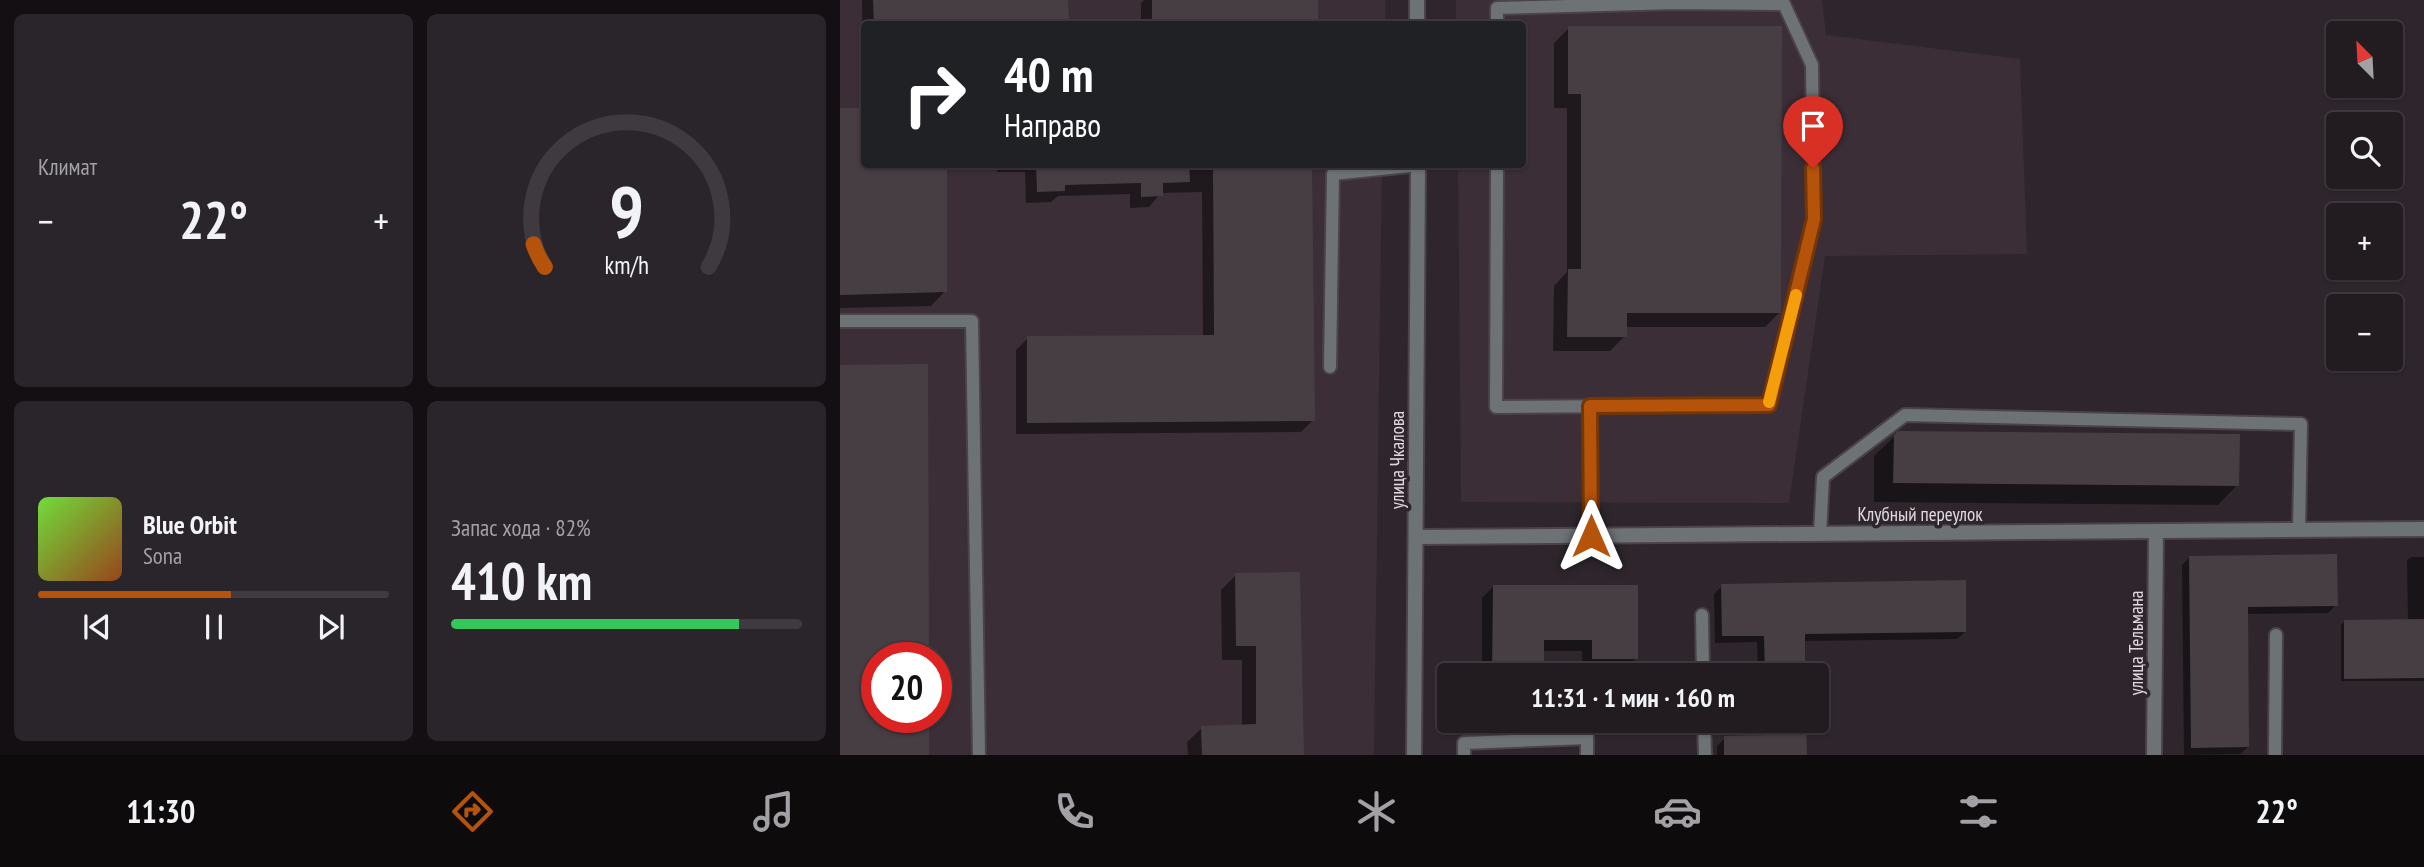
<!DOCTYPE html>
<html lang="ru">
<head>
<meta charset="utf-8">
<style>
	:root { --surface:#221c21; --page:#2a252a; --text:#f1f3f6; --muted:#a2a1a5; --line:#3f3a3f; --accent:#b45309 }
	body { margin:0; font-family:"PT Sans Narrow",sans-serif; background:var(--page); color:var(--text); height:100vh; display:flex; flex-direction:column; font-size:26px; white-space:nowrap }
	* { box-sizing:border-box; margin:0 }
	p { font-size:23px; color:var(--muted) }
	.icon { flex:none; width:38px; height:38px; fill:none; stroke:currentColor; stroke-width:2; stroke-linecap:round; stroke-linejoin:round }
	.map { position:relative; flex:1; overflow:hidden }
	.side { display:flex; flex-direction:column; gap:14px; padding:14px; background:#130f12; width:840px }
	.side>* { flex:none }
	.top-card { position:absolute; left:21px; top:21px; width:665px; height:147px; border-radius:7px; box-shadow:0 2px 5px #0004,0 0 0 2px var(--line); background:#202124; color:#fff; overflow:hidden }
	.needle { width:46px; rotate:336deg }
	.controls { position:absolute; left:1486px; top:21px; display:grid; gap:14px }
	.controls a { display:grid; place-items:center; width:77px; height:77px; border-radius:7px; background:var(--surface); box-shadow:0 2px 5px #0004,0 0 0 2px var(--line); font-size:35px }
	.speed { position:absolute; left:21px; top:642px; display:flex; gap:14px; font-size:35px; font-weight:700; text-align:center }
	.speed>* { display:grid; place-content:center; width:91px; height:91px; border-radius:50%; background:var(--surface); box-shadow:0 2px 5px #0004,0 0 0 2px var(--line); line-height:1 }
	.speed .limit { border:10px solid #d22; background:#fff; color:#111 }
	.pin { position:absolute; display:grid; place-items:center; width:60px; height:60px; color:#fff; margin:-72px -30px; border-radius:50% 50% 50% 0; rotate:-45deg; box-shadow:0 0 7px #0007 }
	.pin .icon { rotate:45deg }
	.me { position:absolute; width:77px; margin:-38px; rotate:0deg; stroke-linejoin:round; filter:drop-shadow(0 0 5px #0008) }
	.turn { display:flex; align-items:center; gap:24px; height:147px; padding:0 28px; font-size:32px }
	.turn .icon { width:91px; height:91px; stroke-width:2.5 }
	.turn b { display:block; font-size:49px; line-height:60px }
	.big { font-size:52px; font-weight:600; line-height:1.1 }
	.side .card { flex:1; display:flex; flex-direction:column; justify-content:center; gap:10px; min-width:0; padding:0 24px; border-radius:10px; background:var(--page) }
	.side .dial { align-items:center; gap:0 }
	.dial svg { height:182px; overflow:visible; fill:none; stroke:var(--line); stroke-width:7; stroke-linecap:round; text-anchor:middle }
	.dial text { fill:var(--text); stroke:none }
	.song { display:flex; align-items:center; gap:21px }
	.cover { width:84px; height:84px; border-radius:10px; background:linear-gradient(135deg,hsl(100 70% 55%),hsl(20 70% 35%)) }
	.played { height:7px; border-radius:4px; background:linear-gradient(90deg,var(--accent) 55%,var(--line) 55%) }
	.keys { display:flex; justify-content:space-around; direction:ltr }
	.heat { display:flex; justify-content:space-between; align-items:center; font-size:38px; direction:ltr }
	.charge { height:10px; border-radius:5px; background:linear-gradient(90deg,#34c759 82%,var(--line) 0) }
	.side .tiles { flex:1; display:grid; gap:14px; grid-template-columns:repeat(2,1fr) }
	.trip { position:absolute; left:597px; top:663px; width:392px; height:70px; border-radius:7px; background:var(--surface); box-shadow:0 2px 5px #0004,0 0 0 2px var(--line); font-weight:600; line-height:70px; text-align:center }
	.tab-bar { display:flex; height:112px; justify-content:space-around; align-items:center; background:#0e0b0d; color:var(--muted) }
	.tab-bar .icon { width:49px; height:49px }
	.tab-bar .selected { color:var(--accent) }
	.tab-bar b { font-size:32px; color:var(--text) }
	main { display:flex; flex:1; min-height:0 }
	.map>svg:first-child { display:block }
	.built { fill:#3b2e37; fill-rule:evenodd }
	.shadow { fill:#0007 }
	.building { fill:#473e44 }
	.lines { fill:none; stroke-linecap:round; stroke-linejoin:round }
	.service-casing { stroke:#4a4348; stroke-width:16 }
	.minor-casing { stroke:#4a4348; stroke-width:18 }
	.tertiary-casing { stroke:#4a4348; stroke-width:18 }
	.service { stroke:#6d7374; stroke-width:12 }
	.minor { stroke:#6d7374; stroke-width:14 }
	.tertiary { stroke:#6d7374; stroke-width:14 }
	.route-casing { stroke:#753606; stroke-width:18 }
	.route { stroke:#b45309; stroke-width:12 }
	.slow { stroke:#f59e0b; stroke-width:12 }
	.labels { text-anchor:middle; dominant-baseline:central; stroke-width:7; stroke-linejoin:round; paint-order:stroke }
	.street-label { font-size:19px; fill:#e0dade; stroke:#2e262c }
</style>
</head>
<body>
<main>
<section class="side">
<div class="tiles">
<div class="card"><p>Климат</p>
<div class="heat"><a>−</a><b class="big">22°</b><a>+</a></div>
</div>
<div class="card dial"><svg viewBox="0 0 100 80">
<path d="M14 69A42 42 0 1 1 86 69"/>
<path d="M14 69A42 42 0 0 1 9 59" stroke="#b45309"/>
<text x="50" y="56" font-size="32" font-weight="700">9</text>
<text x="50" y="72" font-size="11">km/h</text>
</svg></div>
<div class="card">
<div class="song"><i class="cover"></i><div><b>Blue Orbit</b><p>Sona</p></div></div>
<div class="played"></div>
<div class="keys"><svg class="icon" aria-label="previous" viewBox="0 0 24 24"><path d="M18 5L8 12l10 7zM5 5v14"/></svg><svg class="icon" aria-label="pause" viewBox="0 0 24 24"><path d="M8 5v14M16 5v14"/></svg><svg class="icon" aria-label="next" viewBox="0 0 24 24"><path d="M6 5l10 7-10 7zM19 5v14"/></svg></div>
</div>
<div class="card"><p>Запас хода · 82%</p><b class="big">410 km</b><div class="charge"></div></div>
</div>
</section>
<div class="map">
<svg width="1584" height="755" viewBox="0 0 1584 755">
	<rect width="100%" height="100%" fill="#2e262c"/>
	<g class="built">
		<path d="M 0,0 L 545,0 L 545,24 L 24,24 L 24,164 L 542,165 L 534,755 L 0,755 ZM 37,658 L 96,658 L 96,718 L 37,718 Z"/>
		<path d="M 616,0 L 982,0 L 986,35 L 1180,59 L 1187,254 L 985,256 L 949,503 L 621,502 L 618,165 L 682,164 L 682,24 L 616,24 Z"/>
	</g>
	<g class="shadow">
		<path d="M 22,0 L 226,0 L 227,24 L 24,24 L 23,76 Z"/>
		<path d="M 304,0 L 476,0 L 477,24 L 301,24 L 301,3 Z"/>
		<path d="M 729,28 L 940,312 L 925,327 L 785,327 L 785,336 L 770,351 L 713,351 L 714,286 L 727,272 L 727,108 L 714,108 L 714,43 Z"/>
		<path d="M 0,110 L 24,110 L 24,164 L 105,291 L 91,306 L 0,308 Z"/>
		<path d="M 157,164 L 470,164 L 473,420 L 461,432 L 176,434 L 176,350 L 188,338 L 363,336 L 362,192 L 321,193 L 309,207 L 290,208 L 290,194 L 218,196 L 211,202 L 186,203 L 185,172 L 157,172 Z"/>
		<path d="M 0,367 L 87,658 L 37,658 L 37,718 L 87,718 L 87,755 L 0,755 Z"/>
		<path d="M 1055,436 L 1397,485 L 1378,505 L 1034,502 L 1034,456 Z"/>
		<path d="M 1350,557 L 1496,605 L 1488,613 L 1406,614 L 1408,747 L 1400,754 L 1344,755 L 1342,565 Z"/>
		<path d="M 1571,557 L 1584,557 L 1584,681 L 1501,681 L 1501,625 L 1504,622 L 1568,621 L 1567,560 Z"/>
		<path d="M 396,575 L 462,755 L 348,755 L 347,742 L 362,728 L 402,726 L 402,660 L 382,660 L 381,590 Z"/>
		<path d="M 882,586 L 1125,632 L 1117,639 L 963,641 L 964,676 L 918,676 L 917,642 L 875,643 L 874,594 Z"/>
		<path d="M 653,587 L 796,658 L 785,670 L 742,670 L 742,651 L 703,651 L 703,676 L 642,676 L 642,598 Z"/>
		<path d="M 641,721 L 702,721 L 702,723 L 691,735 L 641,735 Z"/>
		<path d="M 919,721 L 965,721 L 965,755 L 877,755 L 877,746 L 885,738 L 919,737 Z"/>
	</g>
	<g class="building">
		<path d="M 33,0 L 228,0 L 229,24 L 34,24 Z"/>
		<rect x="312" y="0" width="166" height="24"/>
		<path d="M 728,26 L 942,26 L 941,313 L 787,313 L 787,337 L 727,337 L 728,269 L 741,269 L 741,94 L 728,94 Z"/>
		<path d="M 0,108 L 24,108 L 24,164 L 107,164 L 107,292 L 0,295 Z"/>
		<path d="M 196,164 L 349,164 L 350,182 L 323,183 L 323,196 L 301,197 L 301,183 L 225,185 L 225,191 L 197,192 Z"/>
		<path d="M 373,164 L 472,164 L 475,421 L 187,423 L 187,336 L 374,335 Z"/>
		<path d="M 88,364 L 89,658 L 37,658 L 37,718 L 89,718 L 89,755 L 0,755 L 0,365 Z"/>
		<path d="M 1058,431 L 1400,434 L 1399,486 L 1053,483 L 1054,435 Z"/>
		<path d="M 1497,554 L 1498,606 L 1408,607 L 1409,747 L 1351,748 L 1349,556 Z"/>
		<path d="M 460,572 L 464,755 L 362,755 L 361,726 L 416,724 L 416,646 L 396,646 L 395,573 Z"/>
		<path d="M 1126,580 L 1126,632 L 965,634 L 965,676 L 925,676 L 924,636 L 882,636 L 881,584 Z"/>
		<path d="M 653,585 L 798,585 L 798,659 L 752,659 L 752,640 L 704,640 L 704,676 L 652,676 Z"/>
		<path d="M 1584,619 L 1584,678 L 1504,679 L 1504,620 Z"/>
		<path d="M 926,721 L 966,721 L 967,755 L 884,755 L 884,736 L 926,735 Z"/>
	</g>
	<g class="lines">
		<g class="service-casing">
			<g id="service">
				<path d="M 657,164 L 656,407 L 929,405 L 974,219 L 972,65 L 944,4 L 835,3 L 657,8 L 657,24"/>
				<path d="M 0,321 L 132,321 L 139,755"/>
				<path d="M 490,367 L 493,174 L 578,165"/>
				<path d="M 750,406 L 751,536"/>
				<path d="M 980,534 L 983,477 L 1065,415 L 1461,424 L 1459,530"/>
				<path d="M 862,615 L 863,676"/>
				<path d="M 747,721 L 747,755"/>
				<path d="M 864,721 L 865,755"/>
				<path d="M 624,755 L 624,743 L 747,738"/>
				<path d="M 1435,755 L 1436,635"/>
			</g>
		</g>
		<g class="minor-casing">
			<g id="minor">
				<path d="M 576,537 L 1584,529"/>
				<path d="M 1314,755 L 1316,531"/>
			</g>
		</g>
		<g class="tertiary-casing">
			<g id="tertiary">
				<path d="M 577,0 L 577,24"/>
				<path d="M 574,755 L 578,164"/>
			</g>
		</g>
		<use href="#service" class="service"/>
		<use href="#minor" class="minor"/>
		<use href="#tertiary" class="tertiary"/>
	</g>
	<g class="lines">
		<g class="route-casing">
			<path id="route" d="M 751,536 L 750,406 L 929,405 L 974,219 L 973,168"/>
		</g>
		<use href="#route" class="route"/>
		<path class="slow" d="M 929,402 L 956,295"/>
	</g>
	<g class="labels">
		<g class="street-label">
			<text transform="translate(557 460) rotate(-90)">улица Чкалова</text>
			<text x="1080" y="514">Клубный переулок</text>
			<text transform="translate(1296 643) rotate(-90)">улица Тельмана</text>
		</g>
	</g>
</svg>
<div class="controls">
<a><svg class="needle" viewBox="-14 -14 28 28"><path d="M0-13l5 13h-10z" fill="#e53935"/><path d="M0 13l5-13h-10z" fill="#a2a1a5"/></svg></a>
<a><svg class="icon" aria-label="search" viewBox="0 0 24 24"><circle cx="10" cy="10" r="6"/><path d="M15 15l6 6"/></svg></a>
<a>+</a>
<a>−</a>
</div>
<div class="speed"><div class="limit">20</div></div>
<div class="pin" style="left:973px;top:168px;background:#d93025"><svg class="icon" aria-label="arrive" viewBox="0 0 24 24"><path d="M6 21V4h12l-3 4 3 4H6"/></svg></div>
<svg class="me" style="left:751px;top:536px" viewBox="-20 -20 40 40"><path d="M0-17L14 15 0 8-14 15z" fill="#b45309" stroke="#fff" stroke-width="4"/></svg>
<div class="trip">11:31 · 1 мин · 160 m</div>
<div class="top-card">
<div class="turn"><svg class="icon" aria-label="right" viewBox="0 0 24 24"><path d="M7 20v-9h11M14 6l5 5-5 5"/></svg><div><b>40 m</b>Направо</div></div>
</div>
</div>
</main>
<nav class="tab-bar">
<b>11:30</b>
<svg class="icon selected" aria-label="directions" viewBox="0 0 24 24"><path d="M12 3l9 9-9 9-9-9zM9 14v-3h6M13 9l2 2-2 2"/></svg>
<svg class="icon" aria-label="music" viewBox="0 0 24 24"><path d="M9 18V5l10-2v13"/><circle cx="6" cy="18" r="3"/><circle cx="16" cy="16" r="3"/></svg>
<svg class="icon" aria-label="phone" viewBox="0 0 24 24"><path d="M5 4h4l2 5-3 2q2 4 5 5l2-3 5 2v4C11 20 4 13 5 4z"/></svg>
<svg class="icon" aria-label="climate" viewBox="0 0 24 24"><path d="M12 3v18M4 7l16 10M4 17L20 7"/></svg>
<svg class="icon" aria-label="car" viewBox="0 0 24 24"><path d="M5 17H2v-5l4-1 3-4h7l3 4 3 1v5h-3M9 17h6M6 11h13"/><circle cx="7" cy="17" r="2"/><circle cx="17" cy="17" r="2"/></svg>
<svg class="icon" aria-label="filters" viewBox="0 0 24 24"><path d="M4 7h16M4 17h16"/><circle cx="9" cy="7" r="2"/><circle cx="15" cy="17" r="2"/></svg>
<b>22°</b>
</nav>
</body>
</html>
